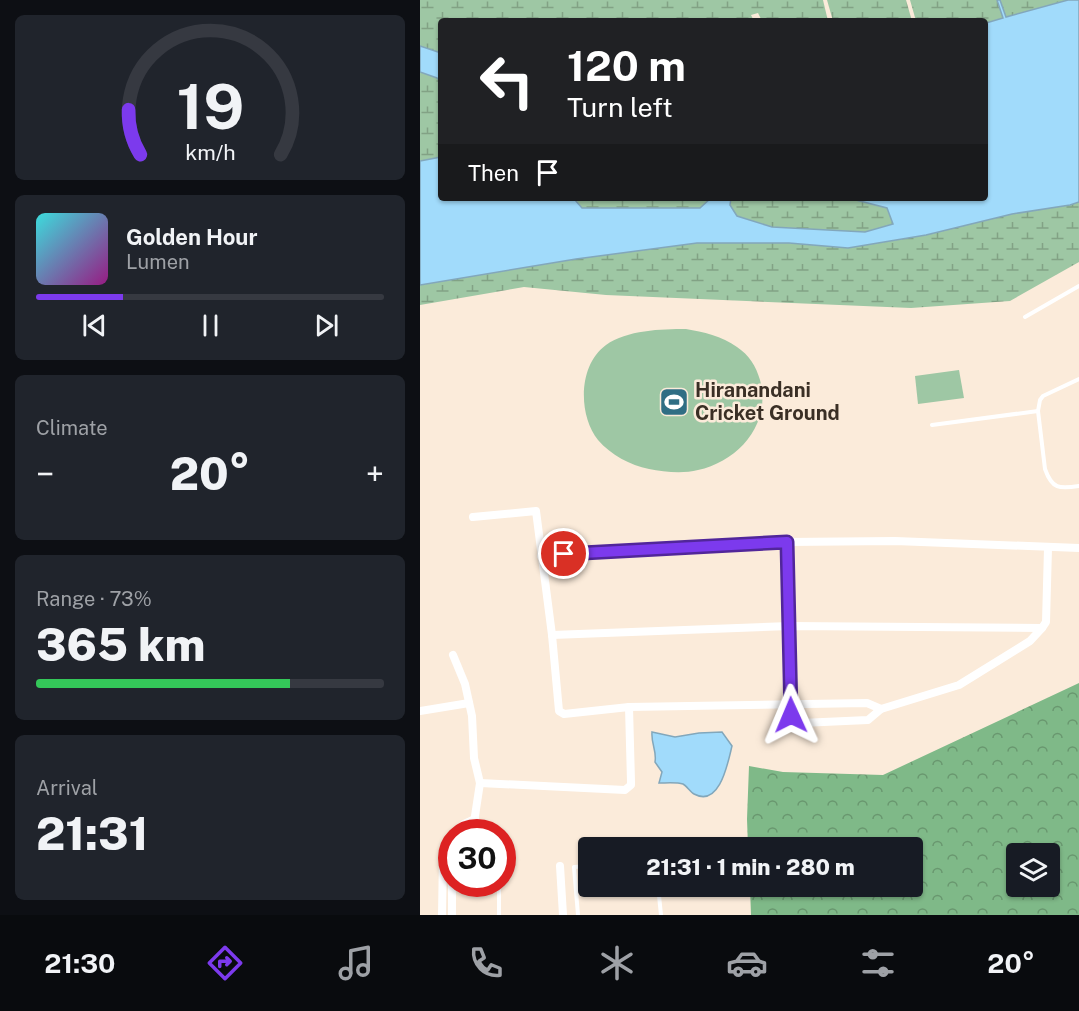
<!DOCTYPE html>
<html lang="en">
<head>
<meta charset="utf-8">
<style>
	:root { --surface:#171b24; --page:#20242c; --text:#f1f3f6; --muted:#9ea1a6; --line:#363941; --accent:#7c3aed }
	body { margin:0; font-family:"Public Sans",sans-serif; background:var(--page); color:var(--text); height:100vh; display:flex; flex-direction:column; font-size:22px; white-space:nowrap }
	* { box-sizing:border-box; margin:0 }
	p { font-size:20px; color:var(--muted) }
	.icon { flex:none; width:33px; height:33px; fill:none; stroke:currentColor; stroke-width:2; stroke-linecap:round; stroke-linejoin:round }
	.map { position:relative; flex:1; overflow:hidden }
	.drawer { display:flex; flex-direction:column; gap:15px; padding:15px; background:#0d0f14; width:420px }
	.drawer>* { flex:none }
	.top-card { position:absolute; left:18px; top:18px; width:550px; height:183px; border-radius:6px; box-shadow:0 2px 4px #0004; background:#202124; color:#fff; overflow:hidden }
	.fabs { position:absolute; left:586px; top:843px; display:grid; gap:12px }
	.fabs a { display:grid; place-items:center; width:54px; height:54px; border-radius:6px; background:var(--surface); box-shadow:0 2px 4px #0004; font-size:30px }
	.speed { position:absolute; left:18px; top:819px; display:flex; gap:12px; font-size:30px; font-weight:700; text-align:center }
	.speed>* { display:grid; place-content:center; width:78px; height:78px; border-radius:50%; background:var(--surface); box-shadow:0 2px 4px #0004; line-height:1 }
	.speed .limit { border:9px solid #d22; background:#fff; color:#111 }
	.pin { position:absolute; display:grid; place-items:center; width:51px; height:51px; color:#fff; margin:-26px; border:3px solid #fff; border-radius:50%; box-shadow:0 2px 6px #0007 }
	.me { position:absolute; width:66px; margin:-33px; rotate:359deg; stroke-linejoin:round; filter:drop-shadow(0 0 4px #0008) }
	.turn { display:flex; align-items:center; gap:21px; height:126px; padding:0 30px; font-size:27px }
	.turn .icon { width:78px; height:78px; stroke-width:2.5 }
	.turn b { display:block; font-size:42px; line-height:51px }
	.then { display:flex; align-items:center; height:57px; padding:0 30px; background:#0003; gap:12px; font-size:22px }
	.big { font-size:45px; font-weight:800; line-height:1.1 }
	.drawer .widget { flex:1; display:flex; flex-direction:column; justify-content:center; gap:9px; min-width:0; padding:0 21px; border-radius:9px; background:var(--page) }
	.drawer .dial { align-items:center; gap:0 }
	.dial svg { height:156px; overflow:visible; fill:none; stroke:var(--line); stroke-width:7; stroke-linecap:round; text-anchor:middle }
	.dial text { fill:var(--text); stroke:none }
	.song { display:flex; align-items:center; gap:18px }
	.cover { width:72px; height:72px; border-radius:9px; background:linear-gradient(135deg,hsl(180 70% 55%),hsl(310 70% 35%)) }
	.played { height:6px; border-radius:3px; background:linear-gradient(90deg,var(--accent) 25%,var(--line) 25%) }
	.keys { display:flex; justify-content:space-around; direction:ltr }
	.heat { display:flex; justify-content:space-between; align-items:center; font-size:33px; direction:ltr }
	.charge { height:9px; border-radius:4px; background:linear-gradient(90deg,#34c759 73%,var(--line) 0) }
	.trip { position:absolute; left:158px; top:837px; width:345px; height:60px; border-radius:6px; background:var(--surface); box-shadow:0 2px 4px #0004; font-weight:800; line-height:60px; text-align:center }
	.dock { display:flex; height:96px; justify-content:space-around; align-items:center; background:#090b0e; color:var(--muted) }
	.dock .icon { width:42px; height:42px }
	.dock .active { color:var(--accent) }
	.dock b { font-size:27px; color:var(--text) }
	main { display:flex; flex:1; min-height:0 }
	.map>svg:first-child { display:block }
	.forest { fill:url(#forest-crowns); fill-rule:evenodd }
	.wetland { fill:url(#wetland-marsh) }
	.pitch { fill:#9ec7a4 }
	.water { fill:#a1dbfb; stroke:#82a7bb; stroke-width:1.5 }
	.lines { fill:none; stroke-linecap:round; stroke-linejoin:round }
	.lane { stroke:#fff; stroke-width:4 }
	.street { stroke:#fff; stroke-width:8 }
	.route-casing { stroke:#51269a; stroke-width:15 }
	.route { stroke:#7c3aed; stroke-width:10 }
	.labels { text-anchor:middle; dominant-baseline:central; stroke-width:5; stroke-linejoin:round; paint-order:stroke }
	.poi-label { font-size:20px; font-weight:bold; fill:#3a2f25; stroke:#fbebda; text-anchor:start }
</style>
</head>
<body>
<main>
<section class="drawer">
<div class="widget dial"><svg viewBox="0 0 100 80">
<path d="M14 69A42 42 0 1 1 86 69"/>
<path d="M14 69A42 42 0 0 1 8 46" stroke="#7c3aed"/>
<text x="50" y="56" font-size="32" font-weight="700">19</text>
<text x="50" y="72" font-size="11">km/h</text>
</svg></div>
<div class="widget">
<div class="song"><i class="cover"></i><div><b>Golden Hour</b><p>Lumen</p></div></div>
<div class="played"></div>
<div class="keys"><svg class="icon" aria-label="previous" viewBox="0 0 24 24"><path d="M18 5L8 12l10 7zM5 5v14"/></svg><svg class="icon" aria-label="pause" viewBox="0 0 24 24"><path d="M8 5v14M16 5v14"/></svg><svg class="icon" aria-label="next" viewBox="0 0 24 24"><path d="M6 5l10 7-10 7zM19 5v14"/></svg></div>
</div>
<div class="widget"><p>Climate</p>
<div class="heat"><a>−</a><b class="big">20°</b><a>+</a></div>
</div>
<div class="widget"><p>Range · 73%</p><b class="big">365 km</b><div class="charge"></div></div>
<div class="widget"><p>Arrival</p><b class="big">21:31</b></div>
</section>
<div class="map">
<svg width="659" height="915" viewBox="0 0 659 915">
	<defs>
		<pattern id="forest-crowns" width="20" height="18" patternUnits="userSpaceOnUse" patternTransform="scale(1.5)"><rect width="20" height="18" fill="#7fb988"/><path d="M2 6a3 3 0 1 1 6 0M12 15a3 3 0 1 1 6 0" fill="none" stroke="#69976f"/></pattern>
		<pattern id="wetland-marsh" width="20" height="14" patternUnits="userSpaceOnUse" patternTransform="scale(1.5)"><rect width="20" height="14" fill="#9ec7a4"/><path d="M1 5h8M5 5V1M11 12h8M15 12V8" fill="none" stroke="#82a285"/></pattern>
	</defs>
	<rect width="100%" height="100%" fill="#fbebda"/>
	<path class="forest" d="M 659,683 L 659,915 L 331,915 L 330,887 L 492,886 L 492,848 L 328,847 L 327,819 L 329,766 L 363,772 L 463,775 ZM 597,854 L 630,854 L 630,886 L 597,886 Z"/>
	<g class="wetland">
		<path d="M 0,0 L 403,0 L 408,21 L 342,21 L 338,13 L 331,15 L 334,21 L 21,21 L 21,53 L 0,46 Z"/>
		<path d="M 407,0 L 486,0 L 492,21 L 413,21 Z"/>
		<path d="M 490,0 L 577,0 L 583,18 L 566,23 L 566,21 L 496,21 Z"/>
		<path d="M 580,0 L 648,0 L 586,17 Z"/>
		<path d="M 0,72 L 17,78 L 21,82 L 21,157 L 0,161 Z"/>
		<path d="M 160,198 L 291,198 L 280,208 L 162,208 L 156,200 Z"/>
		<path d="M 311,198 L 428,198 L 468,208 L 473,224 L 445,232 L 352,227 L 317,216 L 310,205 Z"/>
		<path d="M 659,202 L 659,262 L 590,301 L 491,308 L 186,295 L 104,287 L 0,305 L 0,285 L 156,259 L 277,243 L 369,243 L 428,248 L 506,235 L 592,214 L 650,205 Z"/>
	</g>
	<g class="pitch">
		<path d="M 266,329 C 283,332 302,336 317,347 C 329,355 336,366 340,380 C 352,423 319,461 278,470 C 263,474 244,472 229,469 C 210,465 191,455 178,440 C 158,415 158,365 186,345 C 207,330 241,329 266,329 Z"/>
		<path d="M 539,370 L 544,398 L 498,404 L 495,376 Z"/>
	</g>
	<g class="water">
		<path d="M 577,0 L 580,0 L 586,17 L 648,0 L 659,0 L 659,202 L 650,205 L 592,214 L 506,235 L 428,248 L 369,243 L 277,243 L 156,259 L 0,285 L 0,161 L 21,157 L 21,198 L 160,198 L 156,201 L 162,208 L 280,208 L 291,198 L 311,198 L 310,205 L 317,216 L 352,227 L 445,232 L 473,224 L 467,208 L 428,198 L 566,198 L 566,23 L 583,18 Z"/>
		<path d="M 0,46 L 21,53 L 21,82 L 17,78 L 0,72 Z"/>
		<path d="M 232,732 L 255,737 L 279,733 L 302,732 L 312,746 C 308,762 300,808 274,794 C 270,792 267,786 263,784 C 257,782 246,783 239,783 L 242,772 L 235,762 C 237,751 231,744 232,732 Z"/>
	</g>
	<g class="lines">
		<g class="lane">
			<path d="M 605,317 L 659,286"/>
			<path d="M 659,379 L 623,396 L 620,400 L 618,411 L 625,469 C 632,489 639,489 659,486"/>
			<path d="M 512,425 L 618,411"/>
			<path d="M 238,886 L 241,915"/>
			<path d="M 79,915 L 79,884"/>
			<path d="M 158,915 L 154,867 L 168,866"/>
		</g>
		<g class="street">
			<path d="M 53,517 L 116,511 L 132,635 L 139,711 L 144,714 L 209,707 L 211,782 L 211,785 L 205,790 L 60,783"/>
			<path d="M 121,556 L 367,542 L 475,541 L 659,548"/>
			<path d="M 132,635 L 370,626 L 367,542"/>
			<path d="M 33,655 L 45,684 L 52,716 L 54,758 L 60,783 L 53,829 L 50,832"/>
			<path d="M 209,707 L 447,703 L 461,709 L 448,720 L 381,723 C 371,718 371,713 371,703 L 370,626 L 622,628 L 626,622 L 628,548"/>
			<path d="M 461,709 L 539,685 L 610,641 L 622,628"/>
			<path d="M 0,711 L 49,703"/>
			<path d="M 37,832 L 44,824 L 55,819"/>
			<path d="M 140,866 L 143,915"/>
			<path d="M 22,915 L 23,855 L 32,840"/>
			<path d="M 32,915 L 32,884"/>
		</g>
	</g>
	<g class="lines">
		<g class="route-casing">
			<path id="route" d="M 144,554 L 367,542 L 371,715"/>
		</g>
		<use href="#route" class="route"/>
	</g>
	<defs>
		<g id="stadium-square" transform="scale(1.5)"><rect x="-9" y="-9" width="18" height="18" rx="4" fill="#306e84" stroke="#fbebda"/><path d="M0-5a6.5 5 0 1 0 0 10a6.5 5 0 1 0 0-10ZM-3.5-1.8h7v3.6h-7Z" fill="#fff"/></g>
	</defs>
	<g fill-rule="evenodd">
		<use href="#stadium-square" x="254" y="402"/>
	</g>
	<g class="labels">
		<g class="poi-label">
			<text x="275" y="390">Hiranandani<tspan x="275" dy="23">Cricket Ground</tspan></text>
		</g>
	</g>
</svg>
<div class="fabs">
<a><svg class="icon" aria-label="layers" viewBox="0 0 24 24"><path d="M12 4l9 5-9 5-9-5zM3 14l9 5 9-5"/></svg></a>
</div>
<div class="speed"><div class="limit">30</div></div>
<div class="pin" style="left:144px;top:554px;background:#d93025"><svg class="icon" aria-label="arrive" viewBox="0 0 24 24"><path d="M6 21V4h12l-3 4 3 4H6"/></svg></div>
<svg class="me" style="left:371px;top:715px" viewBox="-20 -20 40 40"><path d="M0-17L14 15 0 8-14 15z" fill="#7c3aed" stroke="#fff" stroke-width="4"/></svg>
<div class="trip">21:31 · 1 min · 280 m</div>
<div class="top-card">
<div class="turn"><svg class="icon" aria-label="left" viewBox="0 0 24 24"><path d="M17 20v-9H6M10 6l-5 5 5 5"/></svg><div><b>120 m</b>Turn left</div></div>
<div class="then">Then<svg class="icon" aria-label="arrive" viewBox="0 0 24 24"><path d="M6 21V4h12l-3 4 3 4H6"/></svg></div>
</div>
</div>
</main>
<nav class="dock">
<b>21:30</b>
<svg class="icon active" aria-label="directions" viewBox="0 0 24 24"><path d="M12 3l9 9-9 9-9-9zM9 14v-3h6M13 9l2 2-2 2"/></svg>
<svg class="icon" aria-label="music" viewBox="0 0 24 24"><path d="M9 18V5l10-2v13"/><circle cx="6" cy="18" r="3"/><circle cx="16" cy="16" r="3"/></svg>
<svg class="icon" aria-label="phone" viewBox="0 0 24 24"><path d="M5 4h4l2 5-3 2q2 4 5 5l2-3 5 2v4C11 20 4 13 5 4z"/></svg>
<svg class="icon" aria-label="climate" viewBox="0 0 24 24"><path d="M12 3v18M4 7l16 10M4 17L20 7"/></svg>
<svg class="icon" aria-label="car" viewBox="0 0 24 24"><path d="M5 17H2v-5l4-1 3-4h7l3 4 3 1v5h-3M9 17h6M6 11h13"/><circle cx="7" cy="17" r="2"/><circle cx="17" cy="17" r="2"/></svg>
<svg class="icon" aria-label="filters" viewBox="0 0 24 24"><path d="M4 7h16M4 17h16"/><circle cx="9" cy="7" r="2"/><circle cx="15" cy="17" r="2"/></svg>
<b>20°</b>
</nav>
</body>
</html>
